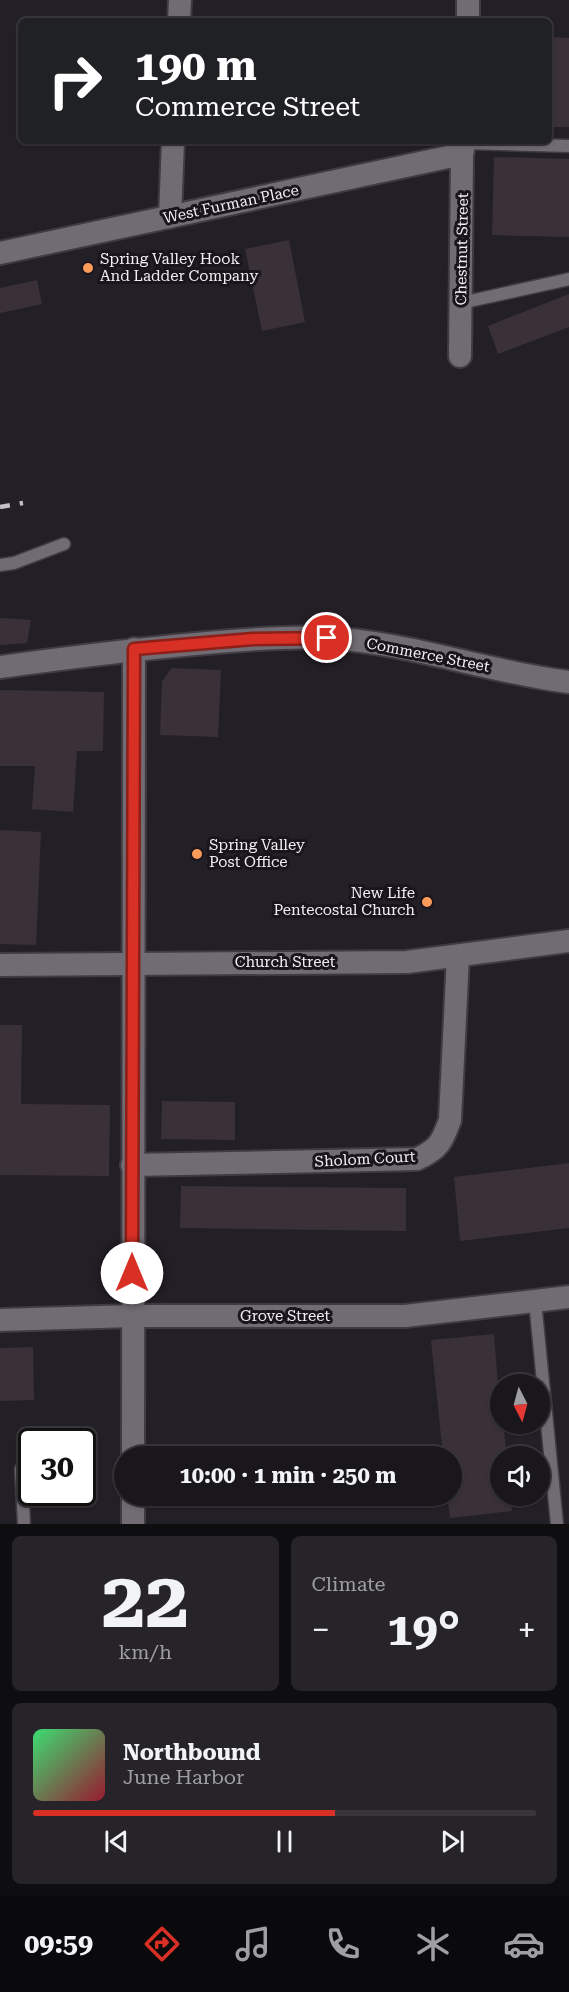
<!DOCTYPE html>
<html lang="en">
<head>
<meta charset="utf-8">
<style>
	:root { --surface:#1a171c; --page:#272429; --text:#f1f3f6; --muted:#9f9fa3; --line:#38363b; --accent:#d93025 }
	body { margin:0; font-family:"Roboto Serif",serif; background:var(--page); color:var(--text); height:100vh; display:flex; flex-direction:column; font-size:22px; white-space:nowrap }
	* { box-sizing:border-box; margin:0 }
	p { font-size:20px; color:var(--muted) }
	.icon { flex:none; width:33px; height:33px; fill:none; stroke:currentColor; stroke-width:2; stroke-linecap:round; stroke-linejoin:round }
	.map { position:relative; height:1524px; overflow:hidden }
	.sheet { display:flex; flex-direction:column; gap:12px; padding:12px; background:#0e0d0f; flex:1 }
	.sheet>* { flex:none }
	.banner { position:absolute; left:18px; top:18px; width:534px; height:126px; border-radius:9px; box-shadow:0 2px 4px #0004,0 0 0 2px var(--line); background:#202124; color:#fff; overflow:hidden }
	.needle { width:39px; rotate:174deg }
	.controls { position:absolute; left:490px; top:1374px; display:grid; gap:12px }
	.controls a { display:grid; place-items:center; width:60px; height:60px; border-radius:50%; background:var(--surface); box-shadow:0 2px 4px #0004,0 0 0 2px var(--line); font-size:30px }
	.speed { position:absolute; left:18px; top:1428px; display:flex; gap:12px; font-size:30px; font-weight:700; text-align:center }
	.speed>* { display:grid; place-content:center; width:78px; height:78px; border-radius:50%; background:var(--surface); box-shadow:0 2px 4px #0004,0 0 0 2px var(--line); line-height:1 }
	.speed .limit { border:3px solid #111; border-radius:9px; background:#fff; color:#111 }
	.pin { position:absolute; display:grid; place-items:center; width:51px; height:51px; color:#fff; margin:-26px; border:3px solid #fff; border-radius:50%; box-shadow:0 2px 6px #0007 }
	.me { position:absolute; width:66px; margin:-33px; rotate:0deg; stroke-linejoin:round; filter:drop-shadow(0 0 4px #0008) }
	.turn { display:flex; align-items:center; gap:21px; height:126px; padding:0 18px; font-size:27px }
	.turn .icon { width:78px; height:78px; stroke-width:2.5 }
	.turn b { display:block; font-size:42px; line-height:51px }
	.big { font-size:45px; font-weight:700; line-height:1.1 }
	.sheet .card { flex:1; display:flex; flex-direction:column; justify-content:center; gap:9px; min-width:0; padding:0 21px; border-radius:9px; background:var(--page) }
	.sheet .dial { align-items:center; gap:0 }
	.dial b { font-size:78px; line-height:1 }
	.song { display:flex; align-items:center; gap:18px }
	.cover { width:72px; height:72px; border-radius:9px; background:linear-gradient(135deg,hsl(140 70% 55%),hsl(350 70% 35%)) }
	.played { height:6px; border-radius:3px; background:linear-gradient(90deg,var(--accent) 60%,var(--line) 60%) }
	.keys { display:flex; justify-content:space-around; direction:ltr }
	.heat { display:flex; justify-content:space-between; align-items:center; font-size:33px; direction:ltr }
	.sheet .tiles { flex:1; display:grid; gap:12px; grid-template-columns:1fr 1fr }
	.card:last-child { grid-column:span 2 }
	.trip { position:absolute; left:114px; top:1446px; width:348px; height:60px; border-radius:30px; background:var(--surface); box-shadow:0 2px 4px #0004,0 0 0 2px var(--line); font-weight:700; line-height:60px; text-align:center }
	.dock { display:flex; height:96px; justify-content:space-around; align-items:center; background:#0a090b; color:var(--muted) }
	.dock .icon { width:42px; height:42px }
	.dock .selected { color:var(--accent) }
	.dock b { font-size:27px; color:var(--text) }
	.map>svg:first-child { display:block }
	.building { fill:#393137 }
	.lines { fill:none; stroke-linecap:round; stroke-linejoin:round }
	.lane-casing { stroke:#3f3b41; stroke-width:15 }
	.street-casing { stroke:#3f3b41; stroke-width:26 }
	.lane { stroke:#716c74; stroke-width:12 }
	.street { stroke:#716c74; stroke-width:22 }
	.rail { stroke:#c3bfc4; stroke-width:4.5; stroke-dasharray:10 10; stroke-linecap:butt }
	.route-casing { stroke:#8d1f18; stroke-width:15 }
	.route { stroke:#d93025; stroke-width:10 }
	.poi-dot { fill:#ff9b59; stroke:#1a151c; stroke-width:2 }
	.labels { text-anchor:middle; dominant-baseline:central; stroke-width:6; stroke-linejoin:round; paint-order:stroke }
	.street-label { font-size:15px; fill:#f2eef3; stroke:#1a151c }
	.poi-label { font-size:15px; fill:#f2eef3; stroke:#1a151c; text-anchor:start }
</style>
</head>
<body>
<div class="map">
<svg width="569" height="1524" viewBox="0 0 569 1524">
	<rect width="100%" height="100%" fill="#231f26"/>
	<g class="building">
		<path d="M 549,37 L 569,38 L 569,127 L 549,127 Z"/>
		<path d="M 494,157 L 569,159 L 569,237 L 492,235 Z"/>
		<path d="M 289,240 L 305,322 L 262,331 L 245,249 Z"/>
		<path d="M 37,280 L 42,304 L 0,313 L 0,288 Z"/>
		<path d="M 569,294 L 569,327 L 498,354 L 488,326 Z"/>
		<path d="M 0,618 L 31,620 L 27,643 L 0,645 Z"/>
		<path d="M 172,668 L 221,670 L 218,737 L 160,735 L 162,681 Z"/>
		<path d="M 0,690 L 104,692 L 103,751 L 77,751 L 73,812 L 32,809 L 35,766 L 0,766 Z"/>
		<path d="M 0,830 L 41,832 L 36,945 L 0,944 Z"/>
		<path d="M 0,1025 L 22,1025 L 21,1104 L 110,1105 L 109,1176 L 0,1175 Z"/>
		<path d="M 162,1101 L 235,1102 L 235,1140 L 161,1139 Z"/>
		<path d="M 569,1163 L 569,1228 L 460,1241 L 454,1177 Z"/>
		<path d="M 181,1186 L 406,1188 L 406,1231 L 180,1228 Z"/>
		<path d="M 494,1334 L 501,1424 L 503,1424 L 507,1456 L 501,1456 L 501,1496 L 511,1496 L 512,1511 L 450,1518 L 447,1496 L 452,1496 L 452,1456 L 443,1456 L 431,1340 Z"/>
		<path d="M 33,1347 L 34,1400 L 0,1401 L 0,1348 Z"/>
	</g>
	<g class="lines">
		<g class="lane-casing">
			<g id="lane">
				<path d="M 465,143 L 569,146"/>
				<path d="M 461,303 L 569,279"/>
				<path d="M 0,565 L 14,563 L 64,544"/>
				<path d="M 535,1301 L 557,1524"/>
				<path d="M 21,1469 L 24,1524"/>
			</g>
		</g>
		<g class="street-casing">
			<g id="street">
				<path d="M 179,21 L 180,0"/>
				<path d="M 468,21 L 468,0"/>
				<path d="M 170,217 L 173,141"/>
				<path d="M 0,253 L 462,154"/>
				<path d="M 460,356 L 462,154 L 465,141"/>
				<path d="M 0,667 C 73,657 145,648 218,642 C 253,639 291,636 327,638 C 409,642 487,672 569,682"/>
				<path d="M 0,965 L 407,962 L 569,941"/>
				<path d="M 132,1165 L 417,1159 C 439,1149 442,1142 450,1120 L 458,956"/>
				<path d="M 0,1320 L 132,1316 L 405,1316 L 569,1297"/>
				<path d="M 133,1456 L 134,649"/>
				<path d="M 133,1524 L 133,1496"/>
			</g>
		</g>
		<use href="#lane" class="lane"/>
		<use href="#street" class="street"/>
		<path class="rail" d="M 0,507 L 23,503"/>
	</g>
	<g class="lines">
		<g class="route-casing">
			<path id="route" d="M 132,1273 L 134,649 L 253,639 L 327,638"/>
		</g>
		<use href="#route" class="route"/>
	</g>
	<g class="poi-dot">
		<circle cx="88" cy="268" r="6"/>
		<circle cx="197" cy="854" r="6"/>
		<circle cx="427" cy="902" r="6"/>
	</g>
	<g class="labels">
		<g class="street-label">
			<text transform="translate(231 204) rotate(-12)">West Furman Place</text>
			<text transform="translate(462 249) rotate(-89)">Chestnut Street</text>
			<text transform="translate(428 655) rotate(11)">Commerce Street</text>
			<text x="285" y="962">Church Street</text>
			<text transform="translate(365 1159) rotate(-3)">Sholom Court</text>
			<text x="285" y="1316">Grove Street</text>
		</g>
		<g class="poi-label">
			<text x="100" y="259">Spring Valley Hook<tspan x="100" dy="17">And Ladder Company</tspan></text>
			<text x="209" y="845">Spring Valley<tspan x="209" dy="17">Post Office</tspan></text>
			<text x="415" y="893" text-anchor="end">New Life<tspan x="415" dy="17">Pentecostal Church</tspan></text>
		</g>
	</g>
</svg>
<div class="controls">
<a><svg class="needle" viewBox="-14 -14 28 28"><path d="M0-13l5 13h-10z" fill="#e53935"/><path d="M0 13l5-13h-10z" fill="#9f9fa3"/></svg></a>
<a><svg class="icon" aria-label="sound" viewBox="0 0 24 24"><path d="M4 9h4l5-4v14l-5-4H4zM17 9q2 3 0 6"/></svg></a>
</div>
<div class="speed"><div class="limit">30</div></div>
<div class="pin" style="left:327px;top:638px;background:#d93025"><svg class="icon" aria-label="arrive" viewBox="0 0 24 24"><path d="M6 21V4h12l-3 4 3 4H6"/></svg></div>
<svg class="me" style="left:132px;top:1273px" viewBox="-20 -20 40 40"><circle r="19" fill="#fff"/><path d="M0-13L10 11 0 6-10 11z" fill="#d93025"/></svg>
<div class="trip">10:00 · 1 min · 250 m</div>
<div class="banner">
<div class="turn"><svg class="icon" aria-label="right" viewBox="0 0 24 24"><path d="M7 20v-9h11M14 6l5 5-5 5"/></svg><div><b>190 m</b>Commerce Street</div></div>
</div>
</div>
<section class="sheet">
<div class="tiles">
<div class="card dial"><b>22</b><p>km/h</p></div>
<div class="card"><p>Climate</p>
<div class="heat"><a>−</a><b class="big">19°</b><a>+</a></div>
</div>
<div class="card">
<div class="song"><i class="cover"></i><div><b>Northbound</b><p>June Harbor</p></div></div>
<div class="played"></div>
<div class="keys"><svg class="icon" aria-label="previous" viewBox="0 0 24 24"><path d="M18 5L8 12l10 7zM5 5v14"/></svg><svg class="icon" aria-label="pause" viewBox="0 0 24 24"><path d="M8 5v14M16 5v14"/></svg><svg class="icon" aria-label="next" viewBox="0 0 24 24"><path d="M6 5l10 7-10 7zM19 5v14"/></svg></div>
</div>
</div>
</section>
<nav class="dock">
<b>09:59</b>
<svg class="icon selected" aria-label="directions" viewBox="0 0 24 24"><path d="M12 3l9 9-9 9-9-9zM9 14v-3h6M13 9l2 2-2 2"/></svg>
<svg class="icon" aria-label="music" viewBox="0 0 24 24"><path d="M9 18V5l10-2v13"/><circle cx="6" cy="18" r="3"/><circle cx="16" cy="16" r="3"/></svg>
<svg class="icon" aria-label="phone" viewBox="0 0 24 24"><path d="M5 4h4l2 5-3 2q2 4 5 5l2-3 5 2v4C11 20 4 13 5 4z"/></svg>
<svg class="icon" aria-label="climate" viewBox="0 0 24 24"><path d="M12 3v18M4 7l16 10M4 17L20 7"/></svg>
<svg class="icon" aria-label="car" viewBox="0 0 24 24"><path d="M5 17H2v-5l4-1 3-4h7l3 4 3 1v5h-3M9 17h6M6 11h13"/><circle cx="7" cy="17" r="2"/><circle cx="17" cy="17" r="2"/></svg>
</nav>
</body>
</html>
